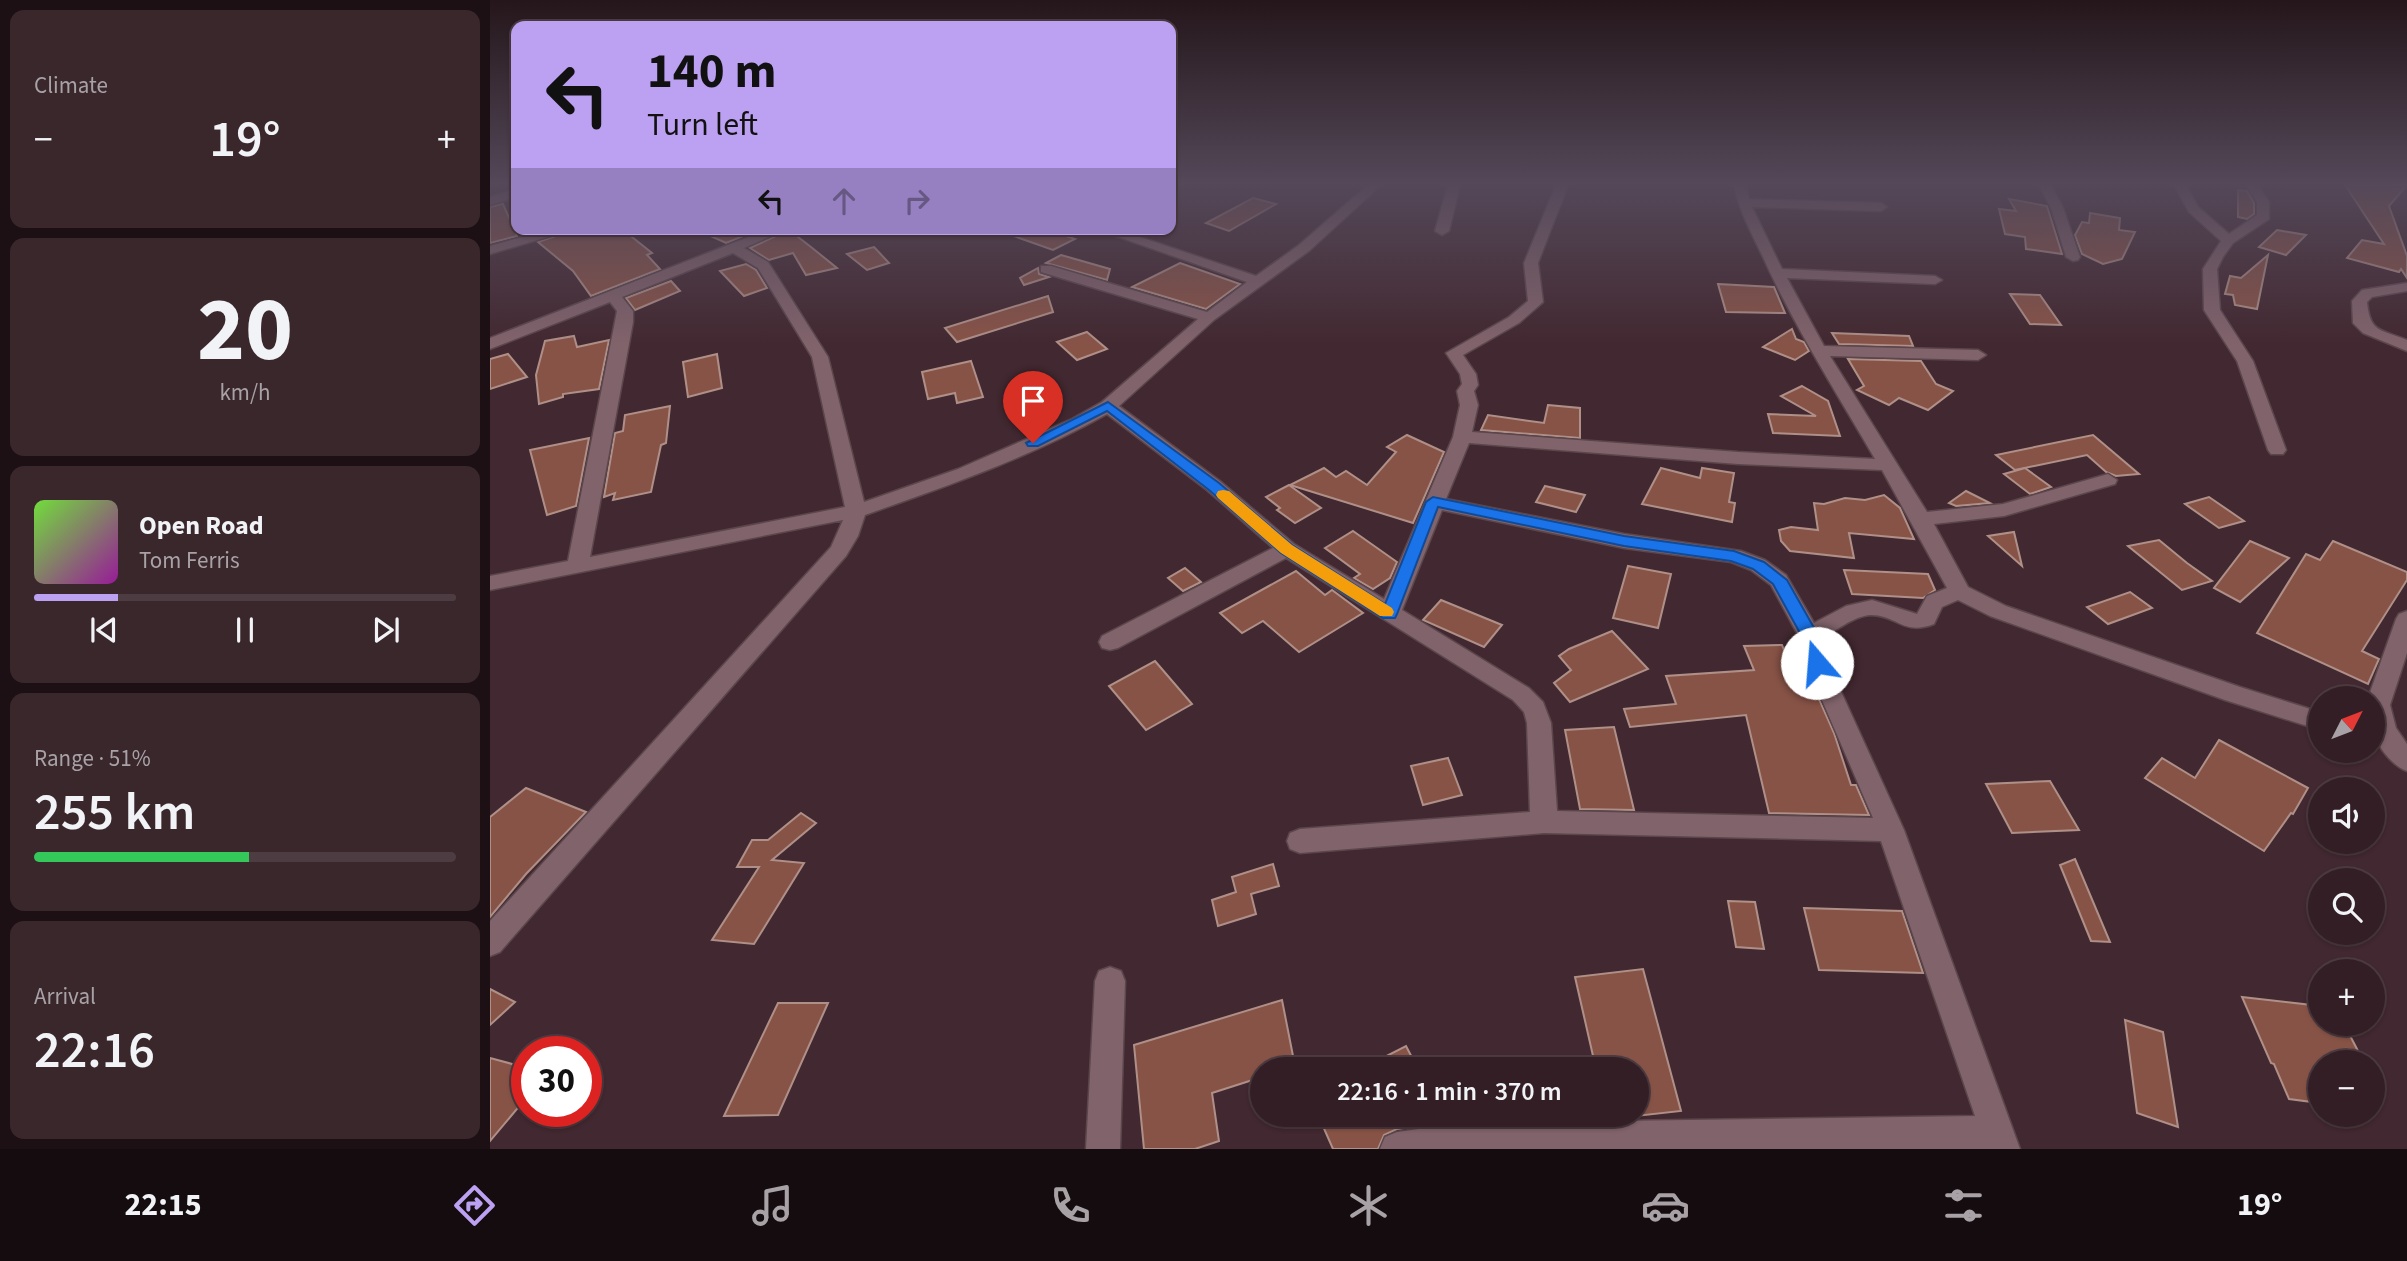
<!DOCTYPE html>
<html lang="en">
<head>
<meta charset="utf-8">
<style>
	:root { --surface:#321e24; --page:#3a272c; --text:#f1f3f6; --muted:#a8a2a6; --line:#4d3c41; --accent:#bca0f2 }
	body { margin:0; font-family:"Source Sans 3",sans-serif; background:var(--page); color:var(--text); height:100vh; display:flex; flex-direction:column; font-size:26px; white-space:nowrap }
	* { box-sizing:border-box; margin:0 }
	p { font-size:23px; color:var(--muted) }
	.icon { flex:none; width:38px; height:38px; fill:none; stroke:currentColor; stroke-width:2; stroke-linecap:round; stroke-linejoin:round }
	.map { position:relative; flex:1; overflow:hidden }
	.sheet { display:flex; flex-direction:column; gap:10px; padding:10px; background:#1c1014; width:490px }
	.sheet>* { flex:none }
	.banner { position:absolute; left:21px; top:21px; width:665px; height:214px; border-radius:14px; box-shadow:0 2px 5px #0004,0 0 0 2px var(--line); background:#bca0f2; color:#111; overflow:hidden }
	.needle { width:46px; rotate:48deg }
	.buttons { position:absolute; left:1818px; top:686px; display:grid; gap:14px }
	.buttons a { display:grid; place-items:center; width:77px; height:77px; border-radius:50%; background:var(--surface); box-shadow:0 2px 5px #0004,0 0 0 2px var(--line); font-size:35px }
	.speed { position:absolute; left:21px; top:1036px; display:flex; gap:14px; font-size:35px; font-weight:700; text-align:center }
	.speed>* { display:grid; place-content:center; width:91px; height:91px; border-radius:50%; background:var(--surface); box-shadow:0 2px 5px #0004,0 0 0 2px var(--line); line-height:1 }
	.speed .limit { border:10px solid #d22; background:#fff; color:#111 }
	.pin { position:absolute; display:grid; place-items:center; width:60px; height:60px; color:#fff; margin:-72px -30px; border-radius:50% 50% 50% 0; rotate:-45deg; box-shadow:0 0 7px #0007 }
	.pin .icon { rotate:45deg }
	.me { position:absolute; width:77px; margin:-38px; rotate:342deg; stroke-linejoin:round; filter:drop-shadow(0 0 5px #0008) }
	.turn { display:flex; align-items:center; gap:24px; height:147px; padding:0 21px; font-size:32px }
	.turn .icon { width:91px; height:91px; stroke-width:2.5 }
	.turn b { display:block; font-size:49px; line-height:60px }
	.lanes { display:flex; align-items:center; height:66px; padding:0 21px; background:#0003; justify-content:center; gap:35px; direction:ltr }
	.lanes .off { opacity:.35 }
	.big { font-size:52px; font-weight:600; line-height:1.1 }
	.sheet .tile { flex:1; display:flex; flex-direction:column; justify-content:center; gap:10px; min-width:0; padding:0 24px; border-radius:14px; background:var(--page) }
	.sheet .dial { align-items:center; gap:0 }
	.dial b { font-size:91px; line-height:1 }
	.song { display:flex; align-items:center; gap:21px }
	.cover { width:84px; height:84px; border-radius:10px; background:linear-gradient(135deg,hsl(100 70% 55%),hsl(300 70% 35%)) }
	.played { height:7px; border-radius:4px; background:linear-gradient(90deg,var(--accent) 20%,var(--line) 20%) }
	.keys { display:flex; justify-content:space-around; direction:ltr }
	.heat { display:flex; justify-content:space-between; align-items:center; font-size:38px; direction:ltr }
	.charge { height:10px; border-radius:5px; background:linear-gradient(90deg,#34c759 51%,var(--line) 0) }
	.trip { position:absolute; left:760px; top:1057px; width:399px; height:70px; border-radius:35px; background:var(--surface); box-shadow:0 2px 5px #0004,0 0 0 2px var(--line); font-weight:600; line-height:70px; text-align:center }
	.tab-bar { display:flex; height:112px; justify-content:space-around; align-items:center; background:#140c0e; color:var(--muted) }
	.tab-bar .icon { width:49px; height:49px }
	.tab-bar .current { color:var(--accent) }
	.tab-bar b { font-size:32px; color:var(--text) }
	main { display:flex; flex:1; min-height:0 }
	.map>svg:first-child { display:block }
	.building { fill:#885347; stroke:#af9088; stroke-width:2 }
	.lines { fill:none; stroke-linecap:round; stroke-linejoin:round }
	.minor-casing { stroke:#5b464c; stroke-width:3 }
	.minor { fill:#81636b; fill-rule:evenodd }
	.route { fill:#1a73e8; stroke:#114b97; stroke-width:2 }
	.slow { fill:#f59e0b }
</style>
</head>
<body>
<main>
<section class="sheet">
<div class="tile"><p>Climate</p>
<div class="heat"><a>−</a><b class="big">19°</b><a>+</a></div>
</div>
<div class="tile dial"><b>20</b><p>km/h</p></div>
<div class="tile">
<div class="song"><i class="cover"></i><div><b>Open Road</b><p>Tom Ferris</p></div></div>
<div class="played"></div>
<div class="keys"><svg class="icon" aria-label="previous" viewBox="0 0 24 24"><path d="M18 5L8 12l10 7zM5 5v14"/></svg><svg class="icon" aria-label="pause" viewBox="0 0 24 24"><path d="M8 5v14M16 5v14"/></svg><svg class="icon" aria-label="next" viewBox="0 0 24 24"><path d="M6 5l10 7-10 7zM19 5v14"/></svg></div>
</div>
<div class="tile"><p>Range · 51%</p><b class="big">255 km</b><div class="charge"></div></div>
<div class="tile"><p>Arrival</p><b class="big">22:16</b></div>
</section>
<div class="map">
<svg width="1917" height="1149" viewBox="0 0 1917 1149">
	<rect width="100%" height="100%" fill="#422830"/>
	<g class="building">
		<path d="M 1855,185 L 1917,185 L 1899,206 L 1917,256 L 1917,278 L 1911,269 L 1909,272 L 1857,258 L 1872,240 L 1894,244 Z"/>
		<path d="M 1748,190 L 1757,191 L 1764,203 L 1764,214 L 1757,219 L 1748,217 Z"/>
		<path d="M 763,198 L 786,204 L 739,231 L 716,223 Z"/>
		<path d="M 1519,199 L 1557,206 L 1572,254 L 1536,249 L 1535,237 L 1515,234 L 1509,209 L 1526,211 Z"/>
		<path d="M 13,204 L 27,236 L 0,243 L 0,207 Z"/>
		<path d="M 1600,213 L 1630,218 L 1629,230 L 1645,232 L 1632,259 L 1613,264 L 1592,254 L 1585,235 L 1592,222 L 1599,223 Z"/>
		<path d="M 86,229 L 132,229 L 162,253 L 157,255 L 170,269 L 101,296 L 83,271 L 48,242 Z"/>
		<path d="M 205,229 L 271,229 L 236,243 Z"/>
		<path d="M 519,229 L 555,229 L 585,239 L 563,250 L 518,234 Z"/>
		<path d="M 299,230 L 321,247 L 347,268 L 316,275 L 303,253 L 279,260 L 260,248 Z"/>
		<path d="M 1787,230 L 1816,235 L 1796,255 L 1769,247 Z"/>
		<path d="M 384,247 L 399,263 L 377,270 L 357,254 Z"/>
		<path d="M 571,255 L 620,269 L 617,280 L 556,263 Z"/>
		<path d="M 1778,255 L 1767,309 L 1745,305 L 1743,295 L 1735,294 L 1740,276 L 1751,278 Z"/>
		<path d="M 690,263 L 750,284 L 716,309 L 642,287 Z"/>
		<path d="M 256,264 L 266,270 L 277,288 L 254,296 L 230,271 Z"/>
		<path d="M 548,268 L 549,274 L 559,277 L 534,285 L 530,278 Z"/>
		<path d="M 181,281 L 190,291 L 145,310 L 136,298 Z"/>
		<path d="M 1228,284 L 1284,287 L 1295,313 L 1236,312 Z"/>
		<path d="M 1520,294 L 1550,295 L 1571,325 L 1540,324 Z"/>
		<path d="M 558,296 L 563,312 L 467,342 L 455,328 Z"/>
		<path d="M 1302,329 L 1306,339 L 1314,342 L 1319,351 L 1305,360 L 1273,347 Z"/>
		<path d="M 597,332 L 617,349 L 587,360 L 567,342 Z"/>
		<path d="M 1342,333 L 1419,336 L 1423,346 L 1349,344 Z"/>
		<path d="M 84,336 L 87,347 L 119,340 L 109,389 L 73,394 L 73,397 L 49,404 L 46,375 L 55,341 Z"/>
		<path d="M 18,354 L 37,377 L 0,389 L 0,359 Z"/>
		<path d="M 227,354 L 232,388 L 198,397 L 193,362 Z"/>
		<path d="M 1358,359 L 1431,361 L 1446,384 L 1463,391 L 1438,410 L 1409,398 L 1399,405 L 1367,390 L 1374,386 Z"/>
		<path d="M 481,361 L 493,397 L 467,403 L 465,393 L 438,399 L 432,372 Z"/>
		<path d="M 1312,386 L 1338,401 L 1350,436 L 1283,433 L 1278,414 L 1326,416 L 1291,396 Z"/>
		<path d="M 1058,405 L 1090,408 L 1090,438 L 991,430 L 998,415 L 1054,423 Z"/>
		<path d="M 180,406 L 176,443 L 171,445 L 161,492 L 123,500 L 125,493 L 114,497 L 125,433 L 133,431 L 135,415 Z"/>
		<path d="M 917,435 L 954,452 L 923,523 L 800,485 L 834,468 L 846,477 L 856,471 L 877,485 L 906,452 L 897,447 Z"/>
		<path d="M 1603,435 L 1649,474 L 1626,476 L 1616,472 L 1597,455 L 1525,470 L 1506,455 Z"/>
		<path d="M 99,438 L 86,506 L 57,515 L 40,450 Z"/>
		<path d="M 1171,468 L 1210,478 L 1212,468 L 1244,473 L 1239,502 L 1245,503 L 1242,522 L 1152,504 Z"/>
		<path d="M 1535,468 L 1561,487 L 1540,494 L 1514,474 Z"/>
		<path d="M 799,485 L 831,508 L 805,523 L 787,510 L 790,508 L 776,497 Z"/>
		<path d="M 1055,486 L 1095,495 L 1086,512 L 1046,502 Z"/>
		<path d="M 1476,491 L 1500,503 L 1466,506 L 1459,503 Z"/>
		<path d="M 1394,495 L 1410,508 L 1424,539 L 1359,533 L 1364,558 L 1300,551 L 1291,541 L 1289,530 L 1301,527 L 1328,530 L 1324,503 L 1334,504 L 1355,498 L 1375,500 Z"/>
		<path d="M 1719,497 L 1754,521 L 1729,528 L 1695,504 Z"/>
		<path d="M 863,531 L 907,562 L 900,578 L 883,589 L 864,578 L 870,574 L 835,548 Z"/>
		<path d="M 1524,532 L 1532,566 L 1498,536 Z"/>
		<path d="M 1669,540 L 1697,563 L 1722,581 L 1692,590 L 1638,546 Z"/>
		<path d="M 1760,541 L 1799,558 L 1750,602 L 1724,588 Z"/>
		<path d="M 1843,541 L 1917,572 L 1917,580 L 1872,651 L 1889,659 L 1878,684 L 1767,633 L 1816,554 L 1830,560 Z"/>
		<path d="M 1138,566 L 1181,574 L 1168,628 L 1123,618 Z"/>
		<path d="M 695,568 L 711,582 L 693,591 L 678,578 Z"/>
		<path d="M 1354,570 L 1438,574 L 1445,590 L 1433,598 L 1362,594 Z"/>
		<path d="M 806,571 L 835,595 L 842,590 L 873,613 L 809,652 L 773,621 L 752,633 L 730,613 Z"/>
		<path d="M 1640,592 L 1662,608 L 1618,624 L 1597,607 Z"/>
		<path d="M 951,600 L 1012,625 L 994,647 L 933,620 Z"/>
		<path d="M 1122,631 L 1158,669 L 1080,702 L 1064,683 L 1081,670 L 1069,656 L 1079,649 Z"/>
		<path d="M 1292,645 L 1303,672 L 1311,668 L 1318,674 L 1344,733 L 1361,785 L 1366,785 L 1379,815 L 1279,813 L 1256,715 L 1140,727 L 1134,709 L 1186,704 L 1176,676 L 1264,670 L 1254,646 Z"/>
		<path d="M 665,661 L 702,704 L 656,730 L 619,686 Z"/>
		<path d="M 1124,727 L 1144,810 L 1090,809 L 1075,730 Z"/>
		<path d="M 1729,740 L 1818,788 L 1803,814 L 1801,813 L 1774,851 L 1655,778 L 1672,758 L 1705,778 Z"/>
		<path d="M 958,758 L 972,795 L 933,805 L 921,766 Z"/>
		<path d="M 1560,781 L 1589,830 L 1522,833 L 1496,784 Z"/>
		<path d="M 36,788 L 96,812 L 36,874 L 0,917 L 0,817 Z"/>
		<path d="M 311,813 L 326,823 L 282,860 L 314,863 L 264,944 L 222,940 L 269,867 L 247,867 L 262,840 L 278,840 Z"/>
		<path d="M 1585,859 L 1620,942 L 1601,941 L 1570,865 Z"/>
		<path d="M 783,864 L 789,886 L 761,894 L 766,914 L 728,926 L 722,900 L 746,892 L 742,877 Z"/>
		<path d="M 1238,901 L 1265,902 L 1274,949 L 1246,947 Z"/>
		<path d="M 1314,908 L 1412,911 L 1433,973 L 1329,970 Z"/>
		<path d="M 1153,969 L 1191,1111 L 1146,1116 L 1146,1069 L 1106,1069 L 1085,977 Z"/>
		<path d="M 0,989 L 25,1002 L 0,1025 Z"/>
		<path d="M 1752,997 L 1830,1006 L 1830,1024 L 1854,1024 L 1868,1051 L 1857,1049 L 1863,1062 L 1830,1062 L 1830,1103 L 1799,1099 L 1784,1064 L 1781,1063 Z"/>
		<path d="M 792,1000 L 805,1066 L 796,1069 L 772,1069 L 772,1077 L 722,1093 L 729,1141 L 705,1149 L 654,1149 L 644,1045 Z"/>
		<path d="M 288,1003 L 338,1003 L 288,1115 L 234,1116 Z"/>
		<path d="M 1635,1020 L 1673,1032 L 1688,1127 L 1647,1113 Z"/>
		<path d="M 916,1046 L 928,1069 L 871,1069 Z"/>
		<path d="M 0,1058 L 37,1068 L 37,1097 L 0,1141 Z"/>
		<path d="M 828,1115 L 951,1115 L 931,1126 L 907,1129 L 894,1135 L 888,1149 L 843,1149 Z"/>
	</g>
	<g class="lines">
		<g class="minor-casing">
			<g id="minor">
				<path d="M 878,185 L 891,185 L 819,251 L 724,320 L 629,406 L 731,482 L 804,544 L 894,599 L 963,437 L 970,405 L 967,391 L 972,384 L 970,374 L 956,353 L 1019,317 L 1038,301 L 1034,263 L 1066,185 L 1078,185 L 1048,263 L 1053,302 L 1029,323 L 973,355 L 986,374 L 988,385 L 984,391 L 988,405 L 982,432 L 1248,452 L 1385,459 C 1346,392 1304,326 1272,255 C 1261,232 1249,210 1244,185 L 1256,185 L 1259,199 L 1391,203 L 1397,207 L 1391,211 L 1262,207 L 1292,269 L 1445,276 L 1452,280 L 1445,284 L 1297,278 L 1334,346 L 1488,350 L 1496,355 L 1488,360 L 1340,356 L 1437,512 L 1513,504 L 1618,474 L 1627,480 L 1625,484 L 1514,516 L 1444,524 L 1478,587 L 1516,606 L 1750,687 L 1830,712 L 1830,730 L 1735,700 L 1500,616 L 1468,600 L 1452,607 L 1444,624 C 1413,636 1407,615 1381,615 C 1363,616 1346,631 1331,639 L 1338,663 L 1414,830 L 1530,1149 L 890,1149 L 895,1137 L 907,1132 L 972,1123 L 1485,1116 L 1391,841 L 1054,833 L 810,853 L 800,849 L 797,841 L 800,833 L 810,829 L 1040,812 L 1037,723 L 1034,712 L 1023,700 L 796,558 L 628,648 L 620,650 L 612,648 L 609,642 L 612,636 L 783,548 L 717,490 L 617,414 C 541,457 457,486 375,515 L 368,536 L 356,556 L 10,952 L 0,956 L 0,921 L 341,547 L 353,520 L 0,590 L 0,576 L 78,561 L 127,311 L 120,302 L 0,349 L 0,338 L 279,229 L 297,229 L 254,248 L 278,262 L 338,357 L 374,502 L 468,469 L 582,419 L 612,402 L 708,319 L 551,272 L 551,266 L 561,266 L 717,312 L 757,282 L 606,229 L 626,229 L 766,276 L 809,245 ZM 243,253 L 268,268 L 322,357 L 355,507 L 100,557 L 143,322 L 143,311 L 132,297 ZM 979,443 L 1248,464 L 1392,470 L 1457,588 L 1437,596 L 1427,614 L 1382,600 L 1356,606 L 1324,623 L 1296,575 L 1275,560 L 1251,551 L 1134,534 L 956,499 ZM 952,510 L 1134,548 L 1241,562 L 1261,570 L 1281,585 L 1308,635 L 1316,663 L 1383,818 L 1067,811 L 1061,723 L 1053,702 L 1039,688 L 912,610 Z"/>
				<path d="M 958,185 L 970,185 L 959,231 L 952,235 L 945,231 Z"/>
				<path d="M 1549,185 L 1561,185 L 1573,208 L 1590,257 L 1588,260 L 1583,261 L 1576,257 L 1561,208 Z"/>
				<path d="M 1684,185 L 1696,185 L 1708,207 L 1739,234 L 1767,215 L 1767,202 L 1756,185 L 1768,185 L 1779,202 L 1779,219 L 1743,243 L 1733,257 L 1727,269 L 1730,310 L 1763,361 L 1796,450 L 1793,454 L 1781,454 L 1778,450 L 1747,361 L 1714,310 L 1713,269 L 1731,241 L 1699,212 Z"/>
				<path d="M 26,189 L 26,197 L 0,205 L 0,197 Z"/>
				<path d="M 62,229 L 84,229 L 0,254 L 0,246 Z"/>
				<path d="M 1917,283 L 1917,291 L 1882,297 L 1877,302 C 1880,333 1890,329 1917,340 L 1917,351 L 1873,333 L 1863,323 L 1862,301 L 1872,290 Z"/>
				<path d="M 1917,611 L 1917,653 L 1900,705 L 1906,728 L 1917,744 L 1917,771 C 1903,766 1888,748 1884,733 C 1881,723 1883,709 1883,698 L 1878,698 L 1906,619 L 1909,614 Z"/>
				<path d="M 620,967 L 631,971 L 635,981 L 630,1149 L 596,1149 L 605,981 L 609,971 Z"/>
			</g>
		</g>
		<use href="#minor" class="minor"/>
	</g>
	<linearGradient id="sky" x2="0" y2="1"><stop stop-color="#24161a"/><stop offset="0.53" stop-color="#544859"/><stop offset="1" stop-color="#544859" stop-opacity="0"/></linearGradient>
	<rect width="1917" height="346" fill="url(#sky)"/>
	<path class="route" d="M 618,402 L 729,483 L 802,545 L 895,604 L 936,502 L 943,497 L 1134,536 L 1244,551 L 1274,562 L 1297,580 L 1328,635 L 1336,663 L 1333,668 L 1321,668 L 1311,635 L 1283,584 L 1263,569 L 1241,561 L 1134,546 L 948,507 L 907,614 L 905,618 L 893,618 L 791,553 L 719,490 L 617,411 L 548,446 L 538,446 L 536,443 Z"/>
	<path class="slow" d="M 733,490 L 739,491 L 802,545 L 902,608 L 904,612 L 902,616 L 890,616 L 791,553 L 728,498 L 726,495 L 728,491 Z"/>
</svg>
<div class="buttons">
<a><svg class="needle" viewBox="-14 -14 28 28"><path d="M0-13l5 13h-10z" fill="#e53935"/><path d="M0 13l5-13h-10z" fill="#a8a2a6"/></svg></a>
<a><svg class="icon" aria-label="sound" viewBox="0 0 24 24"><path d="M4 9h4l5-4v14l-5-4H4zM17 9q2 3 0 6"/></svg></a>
<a><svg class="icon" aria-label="search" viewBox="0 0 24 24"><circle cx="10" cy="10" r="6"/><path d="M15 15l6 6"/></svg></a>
<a>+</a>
<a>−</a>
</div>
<div class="speed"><div class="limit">30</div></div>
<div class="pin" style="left:543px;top:443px;background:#d93025"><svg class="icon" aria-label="arrive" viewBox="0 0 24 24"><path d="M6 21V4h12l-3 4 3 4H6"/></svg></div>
<svg class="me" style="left:1327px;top:663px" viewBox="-20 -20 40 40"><circle r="19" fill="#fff"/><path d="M0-13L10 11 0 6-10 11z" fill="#1a73e8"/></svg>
<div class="trip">22:16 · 1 min · 370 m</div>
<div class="banner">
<div class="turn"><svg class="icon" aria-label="left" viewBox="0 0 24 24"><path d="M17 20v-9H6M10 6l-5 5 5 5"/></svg><div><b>140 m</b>Turn left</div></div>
<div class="lanes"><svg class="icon" aria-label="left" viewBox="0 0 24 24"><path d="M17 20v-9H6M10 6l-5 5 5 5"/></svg><svg class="icon off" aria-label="ahead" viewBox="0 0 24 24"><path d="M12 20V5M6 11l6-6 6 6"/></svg><svg class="icon off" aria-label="right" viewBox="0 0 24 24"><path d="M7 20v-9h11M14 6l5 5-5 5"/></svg></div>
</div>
</div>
</main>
<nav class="tab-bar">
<b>22:15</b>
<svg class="icon current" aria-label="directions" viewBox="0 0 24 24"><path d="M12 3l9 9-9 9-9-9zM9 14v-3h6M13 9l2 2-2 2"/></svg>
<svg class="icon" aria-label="music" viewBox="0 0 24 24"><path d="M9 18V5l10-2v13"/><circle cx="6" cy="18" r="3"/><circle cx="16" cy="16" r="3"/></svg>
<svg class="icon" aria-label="phone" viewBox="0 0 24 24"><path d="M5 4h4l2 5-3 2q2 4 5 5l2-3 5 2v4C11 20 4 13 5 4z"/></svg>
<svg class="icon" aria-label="climate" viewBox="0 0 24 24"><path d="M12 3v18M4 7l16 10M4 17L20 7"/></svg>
<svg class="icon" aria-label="car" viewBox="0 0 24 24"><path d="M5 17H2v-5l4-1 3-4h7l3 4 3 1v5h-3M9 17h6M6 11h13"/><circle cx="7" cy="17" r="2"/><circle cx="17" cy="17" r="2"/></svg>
<svg class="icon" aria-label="filters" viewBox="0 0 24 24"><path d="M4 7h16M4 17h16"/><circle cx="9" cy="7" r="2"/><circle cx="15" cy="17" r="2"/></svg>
<b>19°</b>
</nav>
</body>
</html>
